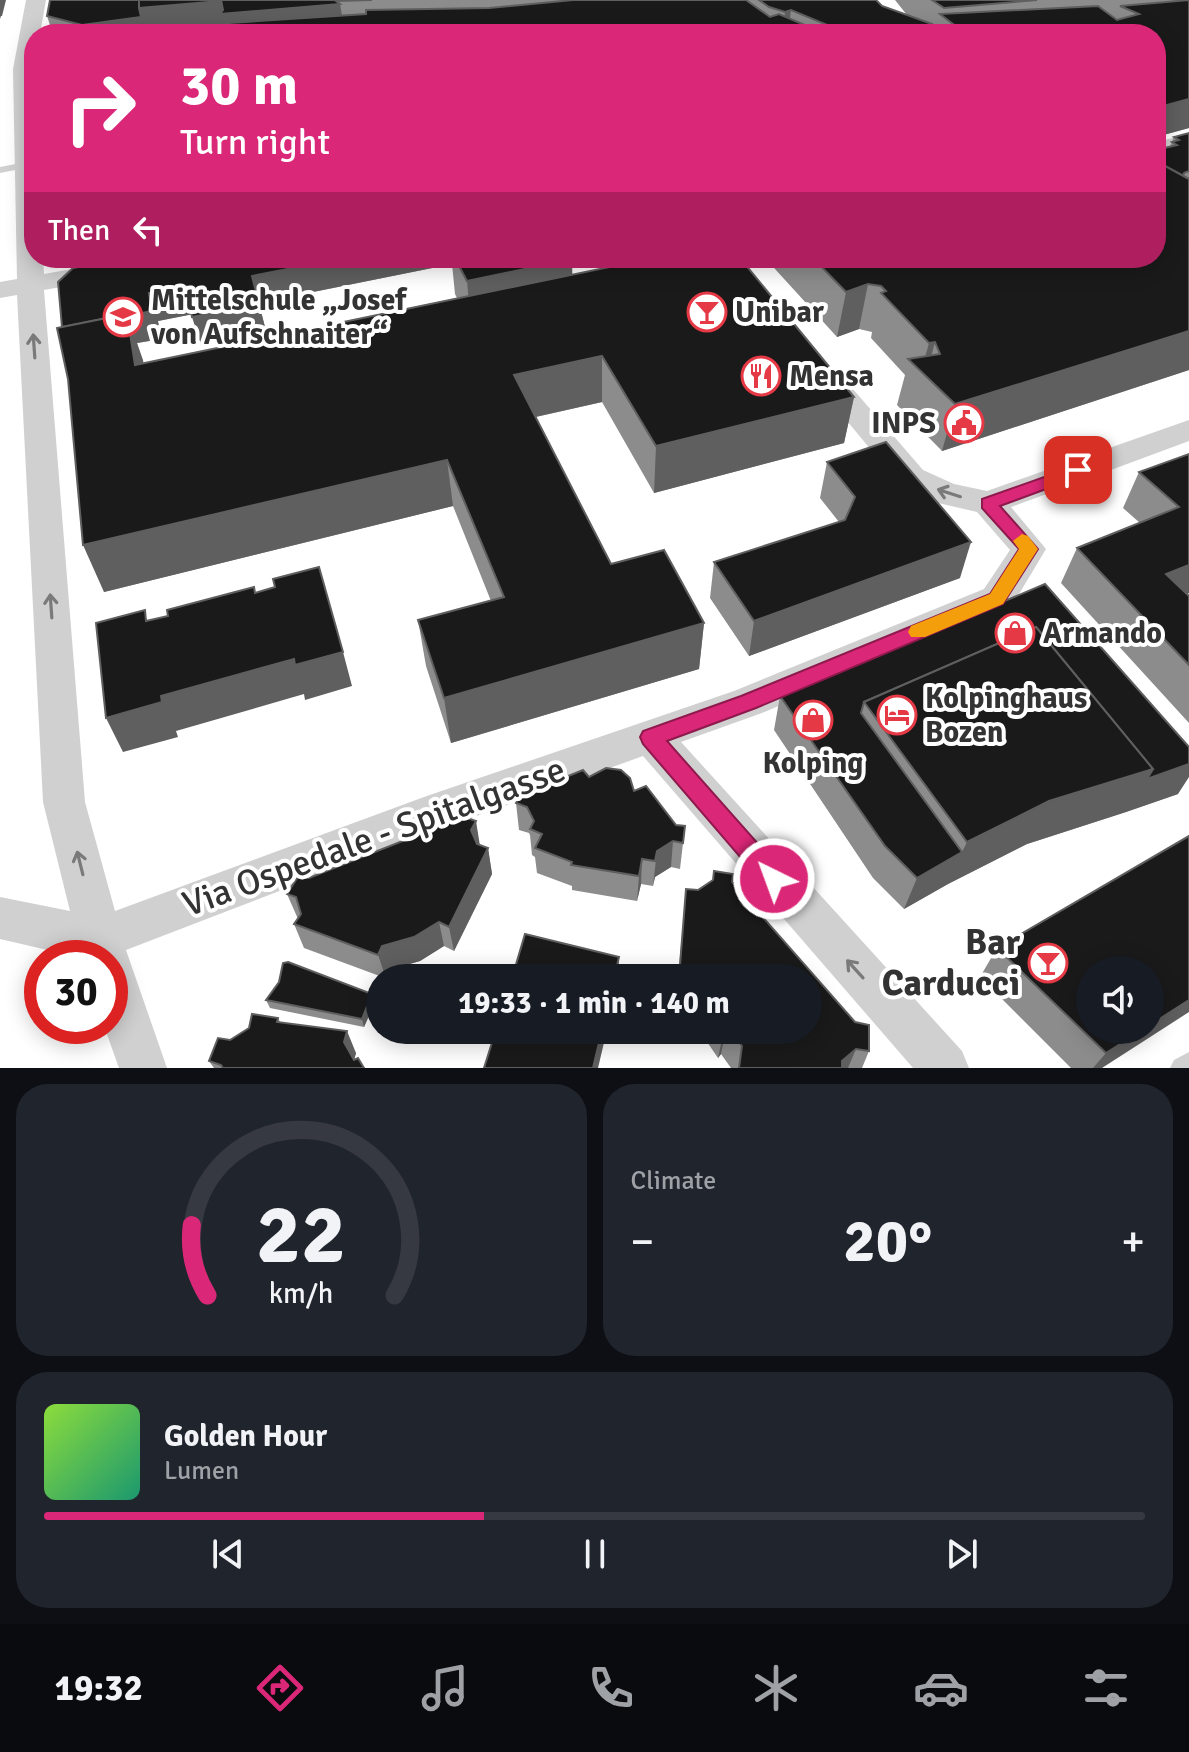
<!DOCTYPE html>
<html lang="en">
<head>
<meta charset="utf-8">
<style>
	:root { --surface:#171b24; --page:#20242c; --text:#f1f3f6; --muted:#9ea1a6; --line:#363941; --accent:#db2777 }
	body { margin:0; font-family:Signika,sans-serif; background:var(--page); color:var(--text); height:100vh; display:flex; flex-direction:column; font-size:30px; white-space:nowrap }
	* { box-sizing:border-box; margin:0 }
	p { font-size:26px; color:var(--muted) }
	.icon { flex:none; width:44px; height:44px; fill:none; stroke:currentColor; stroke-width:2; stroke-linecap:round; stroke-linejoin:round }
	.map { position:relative; height:1068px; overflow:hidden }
	.sheet { display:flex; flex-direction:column; gap:16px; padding:16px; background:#0d0f14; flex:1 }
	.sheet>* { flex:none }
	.guide { position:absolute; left:24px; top:24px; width:1142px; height:244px; border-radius:32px; box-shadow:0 4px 20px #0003; background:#db2777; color:#fff; overflow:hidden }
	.tools { position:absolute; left:1076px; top:956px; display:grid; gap:16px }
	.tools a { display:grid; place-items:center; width:88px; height:88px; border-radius:50%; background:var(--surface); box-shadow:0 4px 20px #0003; font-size:40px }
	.speed { position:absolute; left:24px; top:940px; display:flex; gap:16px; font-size:40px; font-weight:700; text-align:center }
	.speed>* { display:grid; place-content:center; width:104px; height:104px; border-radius:50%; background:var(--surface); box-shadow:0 4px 20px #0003; line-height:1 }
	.speed .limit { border:12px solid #d22; background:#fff; color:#111 }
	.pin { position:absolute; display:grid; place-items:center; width:68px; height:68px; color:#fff; margin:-34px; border-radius:16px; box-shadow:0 4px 12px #0006 }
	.me { position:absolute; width:88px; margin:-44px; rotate:318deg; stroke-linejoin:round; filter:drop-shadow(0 0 6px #0008) }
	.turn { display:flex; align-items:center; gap:28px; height:168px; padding:0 24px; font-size:36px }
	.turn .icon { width:104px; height:104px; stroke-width:2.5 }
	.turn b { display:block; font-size:56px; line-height:68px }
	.then { display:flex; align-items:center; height:76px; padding:0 24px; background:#0003; gap:16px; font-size:30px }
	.big { font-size:60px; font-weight:800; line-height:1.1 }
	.sheet .card { flex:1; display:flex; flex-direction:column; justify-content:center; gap:12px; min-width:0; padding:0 28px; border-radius:32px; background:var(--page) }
	.sheet .dial { align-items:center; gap:0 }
	.dial svg { height:208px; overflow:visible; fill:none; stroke:var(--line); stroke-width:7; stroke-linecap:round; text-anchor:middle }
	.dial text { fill:var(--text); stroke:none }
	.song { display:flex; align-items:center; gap:24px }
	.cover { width:96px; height:96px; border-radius:12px; background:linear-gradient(135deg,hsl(90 70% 55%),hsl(160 70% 35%)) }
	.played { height:8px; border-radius:4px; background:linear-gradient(90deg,var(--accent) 40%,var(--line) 40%) }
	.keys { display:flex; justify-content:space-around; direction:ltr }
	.heat { display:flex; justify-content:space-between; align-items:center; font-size:44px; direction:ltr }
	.sheet .tiles { flex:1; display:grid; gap:16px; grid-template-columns:1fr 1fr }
	.card:last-child { grid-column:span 2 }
	.trip { position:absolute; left:366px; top:964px; width:456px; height:80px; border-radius:40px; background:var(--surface); box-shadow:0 4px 20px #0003; font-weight:800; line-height:80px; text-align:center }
	.dock { display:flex; height:128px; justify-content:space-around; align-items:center; background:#090b0e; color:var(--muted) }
	.dock .icon { width:56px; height:56px }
	.dock .selected { color:var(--accent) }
	.dock b { font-size:36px; color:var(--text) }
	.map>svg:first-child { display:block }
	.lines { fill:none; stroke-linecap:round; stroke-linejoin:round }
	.service { fill:#d0d0d0; fill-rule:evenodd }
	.pedestrian { fill:#d0d0d0; fill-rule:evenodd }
	.minor { fill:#d0d0d0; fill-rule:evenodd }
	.wall { fill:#8c8c8c; fill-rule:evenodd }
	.shaded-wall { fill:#5f5f5f }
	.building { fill:#1a1a1a; stroke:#5f5f5f; stroke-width:2 }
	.oneway { stroke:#7a7a7a }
	.route { fill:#db2777; stroke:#8e194d; stroke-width:2 }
	.slow { fill:#f59e0b }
	.labels { text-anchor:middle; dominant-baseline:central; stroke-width:8; stroke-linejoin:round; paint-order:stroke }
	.poi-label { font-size:30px; font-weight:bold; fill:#333; stroke:#fff; text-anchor:start }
	.near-street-label { font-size:36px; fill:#333; stroke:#fff }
	.near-poi-label { font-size:36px; font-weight:bold; fill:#333; stroke:#fff; text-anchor:end }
</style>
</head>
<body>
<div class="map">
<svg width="1189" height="1068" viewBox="0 0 1189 1068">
	<rect width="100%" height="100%" fill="#fff"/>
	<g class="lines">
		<g class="service">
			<path d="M 26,162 L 30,163 L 30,167 L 0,173 L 0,167 Z"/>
			<path d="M 1189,1052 L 1189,1068 L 1170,1068 L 1174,1060 Z"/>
		</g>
		<path class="pedestrian" d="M 1189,134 L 1189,144 L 1156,152 L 1156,142 Z"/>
		<path class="minor" d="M 26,0 L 46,0 L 40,34 L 34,34 L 34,258 L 43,258 L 44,274 L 136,258 L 194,258 L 181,266 L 44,290 L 85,802 L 115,911 L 424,797 L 734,691 L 984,589 L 1010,550 L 977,512 L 934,502 L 901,486 L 813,380 L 808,373 L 813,366 L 833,366 L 923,470 L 954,484 L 987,491 L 1189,420 L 1189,441 L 1011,507 L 1046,549 L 1010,609 L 762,713 L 681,742 L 962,1051 L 969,1068 L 913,1068 L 643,756 L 435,831 L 126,950 L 167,1068 L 119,1068 L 104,1026 L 110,1026 L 110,958 L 82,958 L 0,939 L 0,897 L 70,911 L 43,802 L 17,295 L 0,298 L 0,282 L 17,279 L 13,69 Z"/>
	</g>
	<g class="wall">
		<path d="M 50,0 L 876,0 L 882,6 L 907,15 L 895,0 L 1189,0 L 1189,128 L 1156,137 L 1156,34 L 53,34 L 47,16 Z"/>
		<path d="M 1189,133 L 1189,370 L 942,451 L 897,405 L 905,375 L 871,338 L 872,332 L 859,329 L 837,337 L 765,258 L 1156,258 L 1170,146 L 1174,137 Z"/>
		<path d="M 125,258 L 571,258 L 572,275 L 854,397 L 844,443 L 654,493 L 602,402 L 536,417 L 611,564 L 704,623 L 699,669 L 451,743 L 426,666 L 418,620 L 491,601 L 453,506 L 104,592 L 68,379 L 62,327 ZM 452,264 L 455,294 L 457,298 L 143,363 L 137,343 L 161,339 L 158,321 L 192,314 L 201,345 L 266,331 L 259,303 Z"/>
		<path d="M 1189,454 L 1189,593 L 1186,594 L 1189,596 L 1189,723 L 1061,583 L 1077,548 L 1140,523 L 1123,508 L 1139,472 Z"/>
		<path d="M 827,462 L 960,578 L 749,656 L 710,598 L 714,562 L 839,522 L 820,498 Z"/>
		<path d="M 1045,584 L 1178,794 L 1126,812 L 1027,844 L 948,884 L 904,909 L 873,878 L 774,730 L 780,696 Z"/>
		<path d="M 589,777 L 634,791 L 676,825 L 685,826 L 680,869 L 671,867 L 655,877 L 653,886 L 641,884 L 637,901 L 572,890 L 572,886 L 537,873 L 535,857 L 532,855 L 530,835 L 529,833 L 519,830 L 516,803 L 534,790 Z"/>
		<path d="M 1189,836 L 1102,1068 L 1071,1068 L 980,977 L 997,948 Z"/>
		<path d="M 480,845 L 488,848 L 492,874 L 454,951 L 444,946 L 420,961 L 389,970 L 385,978 L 304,948 L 294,924 L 298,919 L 287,894 L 309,878 Z"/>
		<path d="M 732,882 L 869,1051 L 862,1068 L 731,1068 L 721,1054 L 718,1058 L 699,1030 L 808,1030 L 808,978 L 678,978 L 686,889 L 698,890 Z"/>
		<path d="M 372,994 L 375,1002 L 364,1027 L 270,1008 L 266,1000 Z"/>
		<path d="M 278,1018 L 280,1022 L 356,1053 L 354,1060 L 364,1068 L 214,1068 L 209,1061 L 230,1040 Z"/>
	</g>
	<g class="shaded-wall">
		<path d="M 0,0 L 6,0 L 2,16 L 1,16 L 0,19 Z"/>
		<path d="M 222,0 L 340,4 L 345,34 L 85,34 L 82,25 L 139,8 Z"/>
		<path d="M 791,10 L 788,34 L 783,34 L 785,12 Z"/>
		<path d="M 1189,99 L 1189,128 L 1156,137 L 1156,108 Z"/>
		<path d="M 344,258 L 451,258 L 452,264 L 258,303 L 252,276 Z"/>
		<path d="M 572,259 L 573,304 L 471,327 L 467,281 Z"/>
		<path d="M 868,284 L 859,329 L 837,337 L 846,292 Z"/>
		<path d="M 186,286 L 194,314 L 158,321 L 161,339 L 137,343 L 143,360 L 151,411 L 115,318 L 149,293 Z"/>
		<path d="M 259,304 L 266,331 L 201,345 L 192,317 Z"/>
		<path d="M 1189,331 L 1189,370 L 942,451 L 955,404 Z"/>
		<path d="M 935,342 L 926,376 L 921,372 L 929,343 Z"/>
		<path d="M 602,356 L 602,402 L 517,421 L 514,375 Z"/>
		<path d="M 854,397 L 844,443 L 654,493 L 656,446 Z"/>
		<path d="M 447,460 L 453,506 L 104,592 L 83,545 Z"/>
		<path d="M 971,542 L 960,578 L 749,656 L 754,621 Z"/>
		<path d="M 1189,565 L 1189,593 L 1147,609 L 1166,574 Z"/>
		<path d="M 704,623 L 699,669 L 451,743 L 444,698 Z"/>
		<path d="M 343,652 L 352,686 L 305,700 L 304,694 L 176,731 L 178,737 L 123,752 L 106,718 L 161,696 L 294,659 Z"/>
		<path d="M 1189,764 L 1189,777 L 1178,794 L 1126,812 L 1027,844 L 948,884 L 904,909 L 917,878 L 962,852 L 967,842 L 1049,801 L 1153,769 Z"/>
		<path d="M 476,821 L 480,846 L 475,856 L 471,830 Z"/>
		<path d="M 673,841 L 671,867 L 655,877 L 653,886 L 657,851 Z"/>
		<path d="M 488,848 L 492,874 L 454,951 L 449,927 Z"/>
		<path d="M 642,859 L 641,884 L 637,901 L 639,876 Z"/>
		<path d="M 439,922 L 444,946 L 420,961 L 389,970 L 386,978 L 378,955 L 382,946 Z"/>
		<path d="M 619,957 L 618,978 L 614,978 Z"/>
		<path d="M 372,994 L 375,1002 L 364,1027 L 362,1019 Z"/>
		<path d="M 1189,1000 L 1189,1012 L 1102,1068 L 1093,1068 L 1106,1053 L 1142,1030 L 1150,1030 L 1150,1025 Z"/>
		<path d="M 602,1030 L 607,1030 L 598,1068 L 593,1068 Z"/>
		<path d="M 724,1030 L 726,1030 L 721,1054 L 718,1058 Z"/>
		<path d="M 347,1031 L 356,1053 L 353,1064 L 344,1042 Z"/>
		<path d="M 856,1049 L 848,1068 L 839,1068 L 842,1061 Z"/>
	</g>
	<g class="building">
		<path d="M 50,0 L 139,0 L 139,8 L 141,17 L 82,25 L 47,16 Z"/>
		<path d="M 139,0 L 220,0 L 221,1 L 139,8 Z"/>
		<path d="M 221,0 L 372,0 L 336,1 L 340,4 L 220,14 L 223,10 Z"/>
		<path d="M 573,0 L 746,0 L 770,17 L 779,14 L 826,34 L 109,34 L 153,28 L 366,14 L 366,10 L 489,8 Z"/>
		<path d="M 759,0 L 876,0 L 882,6 L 932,24 L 948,34 L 849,34 L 791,10 L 785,12 L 769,7 Z"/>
		<path d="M 932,0 L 1037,0 L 944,8 Z"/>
		<path d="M 1189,0 L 1189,99 L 1156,108 L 1156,34 L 966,34 L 940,14 L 1098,6 L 1117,20 L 1139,14 L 1120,6 Z"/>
		<path d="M 1189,133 L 1189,171 L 1184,173 L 1183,176 L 1156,161 L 1156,150 L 1177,145 L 1172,142 L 1179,140 L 1174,137 Z"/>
		<path d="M 1156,161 L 1189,179 L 1189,331 L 955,404 L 908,359 L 940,354 L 935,342 L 929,343 L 881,293 L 886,291 L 881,286 L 868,284 L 846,292 L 813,258 L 1156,258 Z"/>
		<path d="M 125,258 L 344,258 L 252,276 L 259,304 L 192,317 L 186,286 L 149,293 L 152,311 L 127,316 L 127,314 L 62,327 L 58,282 L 73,268 Z"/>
		<path d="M 455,258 L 571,258 L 572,259 L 467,281 Z"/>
		<path d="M 653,258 L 740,258 L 854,397 L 656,446 L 602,356 L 514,375 L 611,564 L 664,550 L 704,623 L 444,698 L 418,620 L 504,597 L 447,460 L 83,545 L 68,379 L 57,328 L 127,314 L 135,365 Z"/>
		<path d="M 886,442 L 971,542 L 754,621 L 714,562 L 845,520 L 855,497 L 827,462 Z"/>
		<path d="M 1189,454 L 1189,565 L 1166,574 L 1189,596 L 1189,665 L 1077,548 L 1179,507 L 1139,472 Z"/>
		<path d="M 319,567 L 343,652 L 295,665 L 294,659 L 161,696 L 162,702 L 106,718 L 96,623 L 145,610 L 146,621 L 168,616 L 167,610 L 254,587 L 255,593 L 275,587 L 273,579 Z"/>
		<path d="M 1045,584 L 1189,747 L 1189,764 L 1147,779 L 1153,769 L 1036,627 L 864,702 L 861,713 L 962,852 L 917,878 L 885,846 L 780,696 Z"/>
		<path d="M 1036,627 L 1153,769 L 1049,801 L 967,842 L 864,702 Z"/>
		<path d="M 606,768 L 621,770 L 630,778 L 634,791 L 646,786 L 676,825 L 685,826 L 683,843 L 673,841 L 657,851 L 655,861 L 642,859 L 639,876 L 571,865 L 572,862 L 535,848 L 542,834 L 530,829 L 534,821 L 527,807 L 516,803 L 524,787 L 534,790 L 583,770 L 589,777 Z"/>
		<path d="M 459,815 L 476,821 L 471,830 L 477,844 L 488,848 L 449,927 L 439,922 L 414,937 L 382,946 L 378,955 L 294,924 L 301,914 L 296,897 L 287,894 L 299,875 L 309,878 L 456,820 Z"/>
		<path d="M 1189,836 L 1189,1000 L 1150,1025 L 1150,970 L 1090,970 L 1090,1030 L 1142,1030 L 1106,1053 L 997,948 Z"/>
		<path d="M 714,871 L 733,874 L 732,882 L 855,1022 L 869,1025 L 869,1051 L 856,1049 L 842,1061 L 842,1068 L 739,1068 L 742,1046 L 730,1030 L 808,1030 L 808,978 L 679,978 L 686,889 L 698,890 L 713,880 Z"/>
		<path d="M 525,934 L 619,957 L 614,978 L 512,978 Z"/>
		<path d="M 288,962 L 372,994 L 362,1019 L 266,1000 L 279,982 L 283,963 Z"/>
		<path d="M 252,1014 L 278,1018 L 277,1022 L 347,1031 L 344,1042 L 354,1060 L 358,1058 L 364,1068 L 223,1068 L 221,1065 L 209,1061 L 218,1038 L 230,1040 L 249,1028 Z"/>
		<path d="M 496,1030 L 602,1030 L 593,1068 L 484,1068 Z"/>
	</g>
	<defs><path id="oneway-shaft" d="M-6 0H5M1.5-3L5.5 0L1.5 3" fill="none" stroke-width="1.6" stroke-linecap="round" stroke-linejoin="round" transform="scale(2)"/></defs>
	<g class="oneway">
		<use href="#oneway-shaft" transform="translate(34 346) rotate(-94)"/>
		<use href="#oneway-shaft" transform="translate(949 493) rotate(-162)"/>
		<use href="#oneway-shaft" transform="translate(51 606) rotate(-94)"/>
		<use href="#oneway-shaft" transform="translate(80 863) rotate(-104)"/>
		<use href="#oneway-shaft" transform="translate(855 969) rotate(-132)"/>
	</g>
	<path class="route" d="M 1078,465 L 1084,466 L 1084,475 L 1000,506 L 1038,549 L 1003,604 L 756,708 L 667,741 L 783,872 L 786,879 L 783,887 L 774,890 L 766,887 L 643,744 L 640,737 L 643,731 L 741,696 L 990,594 L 1019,549 L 982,508 L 982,499 Z"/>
	<path class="slow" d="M 1022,534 L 1028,536 L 1038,549 L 1003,604 L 925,637 L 911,637 L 908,632 L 911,626 L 990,594 L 1019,549 L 1013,541 Z"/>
	<defs>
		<g id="bar-ring" transform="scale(2)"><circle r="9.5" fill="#fff" stroke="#e63946" stroke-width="1.5"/><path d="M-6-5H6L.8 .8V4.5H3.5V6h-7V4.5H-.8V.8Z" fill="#e63946"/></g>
		<g id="school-ring" transform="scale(2)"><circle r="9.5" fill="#fff" stroke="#e63946" stroke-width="1.5"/><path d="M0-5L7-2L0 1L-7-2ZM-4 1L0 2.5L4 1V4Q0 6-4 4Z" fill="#e63946"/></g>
		<g id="restaurant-ring" transform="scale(2)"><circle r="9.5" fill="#fff" stroke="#e63946" stroke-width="1.5"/><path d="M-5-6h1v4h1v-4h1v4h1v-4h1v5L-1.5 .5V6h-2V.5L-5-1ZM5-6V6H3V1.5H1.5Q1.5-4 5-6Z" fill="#e63946"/></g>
		<g id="civic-ring" transform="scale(2)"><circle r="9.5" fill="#fff" stroke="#e63946" stroke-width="1.5"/><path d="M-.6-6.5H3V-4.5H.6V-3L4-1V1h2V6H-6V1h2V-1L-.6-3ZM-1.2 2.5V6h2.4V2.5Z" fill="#e63946"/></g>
		<g id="shop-ring" transform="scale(2)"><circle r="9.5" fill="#fff" stroke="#e63946" stroke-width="1.5"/><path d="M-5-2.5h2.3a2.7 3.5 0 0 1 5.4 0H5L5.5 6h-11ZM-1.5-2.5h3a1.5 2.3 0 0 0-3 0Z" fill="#e63946"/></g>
		<g id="hotel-ring" transform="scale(2)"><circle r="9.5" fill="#fff" stroke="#e63946" stroke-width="1.5"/><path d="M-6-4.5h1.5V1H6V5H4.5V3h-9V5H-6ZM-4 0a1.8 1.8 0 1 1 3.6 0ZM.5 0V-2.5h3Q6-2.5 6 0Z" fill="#e63946"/></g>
	</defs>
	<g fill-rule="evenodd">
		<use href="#bar-ring" x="707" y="312"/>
		<use href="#school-ring" x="123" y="317"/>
		<use href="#restaurant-ring" x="761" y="376"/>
		<use href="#civic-ring" x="964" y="423"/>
		<use href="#shop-ring" x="1015" y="633"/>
		<use href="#hotel-ring" x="897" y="715"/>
		<use href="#shop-ring" x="813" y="720"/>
		<use href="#bar-ring" x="1048" y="963"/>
	</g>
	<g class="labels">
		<g class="poi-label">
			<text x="151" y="300">Mittelschule „Josef<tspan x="151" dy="34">von Aufschnaiter“</tspan></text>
			<text x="735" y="312">Unibar</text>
			<text x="789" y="376">Mensa</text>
			<text x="936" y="423" text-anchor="end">INPS</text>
			<text x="1043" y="633">Armando</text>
			<text x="925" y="698">Kolpinghaus<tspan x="925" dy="34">Bozen</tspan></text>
			<text x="813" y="763" text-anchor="middle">Kolping</text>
		</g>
		<g class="near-street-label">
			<text transform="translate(374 837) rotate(-20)">Via Ospedale - Spitalgasse</text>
		</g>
		<g class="near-poi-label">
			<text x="1020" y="942">Bar<tspan x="1020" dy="41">Carducci</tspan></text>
		</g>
	</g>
</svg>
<div class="tools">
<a><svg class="icon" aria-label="sound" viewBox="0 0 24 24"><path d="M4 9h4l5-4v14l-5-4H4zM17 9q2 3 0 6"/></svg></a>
</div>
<div class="speed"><div class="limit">30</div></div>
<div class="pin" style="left:1078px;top:470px;background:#d93025"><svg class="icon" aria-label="arrive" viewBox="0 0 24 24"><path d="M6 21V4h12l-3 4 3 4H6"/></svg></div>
<svg class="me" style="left:774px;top:879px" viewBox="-20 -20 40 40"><circle r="17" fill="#db2777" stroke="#fff" stroke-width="3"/><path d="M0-11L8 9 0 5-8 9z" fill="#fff"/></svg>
<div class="trip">19:33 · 1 min · 140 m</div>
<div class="guide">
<div class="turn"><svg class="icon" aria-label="right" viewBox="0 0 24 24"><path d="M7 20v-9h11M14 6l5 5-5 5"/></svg><div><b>30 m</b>Turn right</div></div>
<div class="then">Then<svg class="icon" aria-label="left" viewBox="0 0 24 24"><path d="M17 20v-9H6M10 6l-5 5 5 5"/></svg></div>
</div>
</div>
<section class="sheet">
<div class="tiles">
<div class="card dial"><svg viewBox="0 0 100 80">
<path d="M14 69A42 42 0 1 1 86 69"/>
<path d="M14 69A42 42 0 0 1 8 42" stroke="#db2777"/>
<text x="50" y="56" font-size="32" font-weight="700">22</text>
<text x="50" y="72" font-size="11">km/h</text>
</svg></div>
<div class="card"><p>Climate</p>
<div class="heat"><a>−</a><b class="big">20°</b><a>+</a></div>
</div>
<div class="card">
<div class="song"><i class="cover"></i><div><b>Golden Hour</b><p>Lumen</p></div></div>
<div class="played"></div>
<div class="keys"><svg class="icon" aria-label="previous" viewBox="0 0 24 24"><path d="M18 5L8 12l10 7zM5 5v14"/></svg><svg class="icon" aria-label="pause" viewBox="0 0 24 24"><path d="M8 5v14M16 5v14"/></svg><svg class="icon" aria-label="next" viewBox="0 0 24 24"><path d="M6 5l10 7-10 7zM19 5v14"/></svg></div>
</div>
</div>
</section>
<nav class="dock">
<b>19:32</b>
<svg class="icon selected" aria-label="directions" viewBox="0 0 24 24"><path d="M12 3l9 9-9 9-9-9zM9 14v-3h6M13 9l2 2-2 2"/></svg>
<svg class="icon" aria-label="music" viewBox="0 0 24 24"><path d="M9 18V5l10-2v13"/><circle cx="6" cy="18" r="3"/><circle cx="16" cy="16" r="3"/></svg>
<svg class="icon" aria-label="phone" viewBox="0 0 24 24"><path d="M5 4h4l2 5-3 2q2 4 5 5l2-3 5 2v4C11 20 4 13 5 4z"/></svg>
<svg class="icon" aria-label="climate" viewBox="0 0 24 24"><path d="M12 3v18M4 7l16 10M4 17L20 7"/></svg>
<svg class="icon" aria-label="car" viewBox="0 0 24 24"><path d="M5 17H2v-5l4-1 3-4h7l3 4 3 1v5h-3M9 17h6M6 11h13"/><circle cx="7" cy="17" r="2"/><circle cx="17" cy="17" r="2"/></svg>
<svg class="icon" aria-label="filters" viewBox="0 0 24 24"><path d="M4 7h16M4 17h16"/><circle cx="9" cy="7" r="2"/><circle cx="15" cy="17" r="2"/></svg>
</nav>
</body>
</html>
